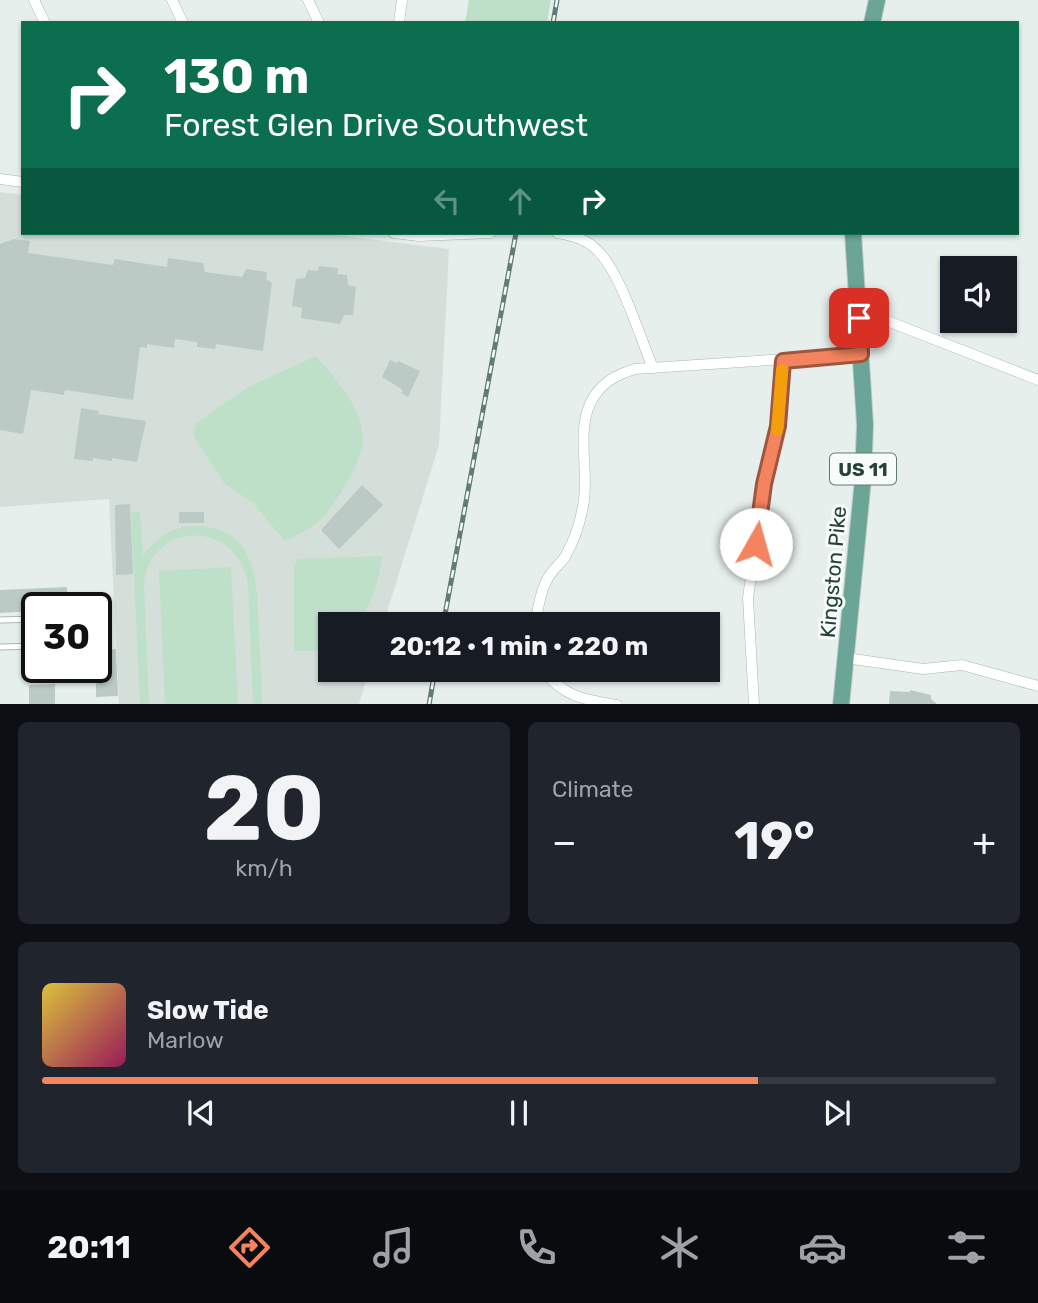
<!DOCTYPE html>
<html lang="en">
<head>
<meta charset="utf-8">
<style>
	:root { --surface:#171b24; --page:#20242c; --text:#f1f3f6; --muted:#9ea1a6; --line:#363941; --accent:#f4845f }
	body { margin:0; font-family:Rubik,sans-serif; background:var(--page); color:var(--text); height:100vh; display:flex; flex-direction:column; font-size:26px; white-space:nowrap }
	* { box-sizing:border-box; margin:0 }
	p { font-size:23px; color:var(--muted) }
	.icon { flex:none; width:38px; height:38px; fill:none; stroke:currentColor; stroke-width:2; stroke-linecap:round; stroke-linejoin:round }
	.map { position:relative; height:704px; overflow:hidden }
	.drawer { display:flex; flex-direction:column; gap:18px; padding:18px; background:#0d0f14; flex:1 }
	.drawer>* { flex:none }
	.guide { position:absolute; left:21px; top:21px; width:998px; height:214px; border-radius:0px; box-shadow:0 2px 5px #0004; background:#0b6e4f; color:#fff; overflow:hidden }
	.buttons { position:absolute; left:940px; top:256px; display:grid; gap:14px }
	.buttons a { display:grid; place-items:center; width:77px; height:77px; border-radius:0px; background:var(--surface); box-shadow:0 2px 5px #0004; font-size:35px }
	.speed { position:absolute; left:21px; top:592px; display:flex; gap:14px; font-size:35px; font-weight:700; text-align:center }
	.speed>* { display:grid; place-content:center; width:91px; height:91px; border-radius:50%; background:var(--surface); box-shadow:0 2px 5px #0004; line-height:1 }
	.speed .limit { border:4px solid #111; border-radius:10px; background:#fff; color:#111 }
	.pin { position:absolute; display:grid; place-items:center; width:60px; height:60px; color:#fff; margin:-30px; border-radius:14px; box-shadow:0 4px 10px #0006 }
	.me { position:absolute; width:77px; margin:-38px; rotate:7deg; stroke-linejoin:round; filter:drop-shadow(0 0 5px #0008) }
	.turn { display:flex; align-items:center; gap:24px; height:147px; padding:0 28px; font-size:32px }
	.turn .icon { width:91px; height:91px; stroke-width:2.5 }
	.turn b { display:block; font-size:49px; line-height:60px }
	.lanes { display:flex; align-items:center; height:66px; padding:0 28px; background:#0003; justify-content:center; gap:35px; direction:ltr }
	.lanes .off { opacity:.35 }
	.big { font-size:52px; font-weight:700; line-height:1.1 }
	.drawer .tile { flex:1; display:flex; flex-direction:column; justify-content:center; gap:10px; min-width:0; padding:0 24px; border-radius:10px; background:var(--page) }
	.drawer .dial { align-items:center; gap:0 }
	.dial b { font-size:91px; line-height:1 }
	.song { display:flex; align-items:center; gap:21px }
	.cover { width:84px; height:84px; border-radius:10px; background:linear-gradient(135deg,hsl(50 70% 55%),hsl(330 70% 35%)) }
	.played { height:7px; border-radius:4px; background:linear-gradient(90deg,var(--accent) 75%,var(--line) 75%) }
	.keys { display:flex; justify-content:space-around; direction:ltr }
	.heat { display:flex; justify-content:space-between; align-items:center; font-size:38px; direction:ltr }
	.drawer .tiles { flex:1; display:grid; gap:18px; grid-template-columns:1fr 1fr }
	.tile:last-child { grid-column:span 2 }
	.trip { position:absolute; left:318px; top:612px; width:402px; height:70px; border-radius:0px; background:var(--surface); box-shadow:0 2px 5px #0004; font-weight:700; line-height:70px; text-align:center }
	.menu { display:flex; height:112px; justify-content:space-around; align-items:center; background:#090b0e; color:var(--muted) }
	.menu .icon { width:49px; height:49px }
	.menu .selected { color:var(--accent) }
	.menu b { font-size:32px; color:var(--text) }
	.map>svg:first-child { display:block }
	.built { fill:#d4dfda }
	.green { fill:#bfe0c8 }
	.building { fill:#bbcac4 }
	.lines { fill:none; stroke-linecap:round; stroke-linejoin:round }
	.service-casing { stroke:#a8b8b2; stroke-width:7 }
	.minor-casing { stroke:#a8b8b2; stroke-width:11 }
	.primary-casing { stroke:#c2cac8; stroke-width:18 }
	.service { stroke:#fff; stroke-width:5 }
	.minor { stroke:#fff; stroke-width:10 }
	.primary { stroke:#6aa596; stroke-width:16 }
	.rail-casing { stroke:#5f7d75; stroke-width:5 }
	.rail { stroke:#f7fbf9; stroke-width:2.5; stroke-dasharray:8; stroke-linecap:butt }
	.route-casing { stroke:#9f563e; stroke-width:18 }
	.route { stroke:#f4845f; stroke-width:12 }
	.slow { stroke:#f59e0b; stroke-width:12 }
	.labels { text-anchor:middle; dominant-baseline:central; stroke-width:6; stroke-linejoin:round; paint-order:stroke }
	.shield { fill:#f7fbf9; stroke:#637a73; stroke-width:2 }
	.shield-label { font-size:19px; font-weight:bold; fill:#24423a }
	.street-label { font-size:21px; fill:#24423a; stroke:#f7fbf9 }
</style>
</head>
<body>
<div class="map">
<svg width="1038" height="705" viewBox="0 0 1038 705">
	<rect width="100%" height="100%" fill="#e6efeb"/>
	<path class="built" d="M 0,192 L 23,195 L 23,233 L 319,233 L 449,249 L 439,445 L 383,625 L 331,625 L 331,670 L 369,670 L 359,704 L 119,704 L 109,499 L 0,507 Z"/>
	<g class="green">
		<path d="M 469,0 L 551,0 L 547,23 L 465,23 Z"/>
		<path d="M 316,356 C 333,375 365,411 363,439 C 362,462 335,507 318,522 C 309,530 295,535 285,541 L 253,503 L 224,483 L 193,435 L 196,423 L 248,387 Z"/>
		<path d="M 131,512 L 140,512 L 143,556 C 156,538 174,525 197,526 C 260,528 257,588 259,634 C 260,657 262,681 262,704 L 253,704 L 248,583 C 237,519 150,520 144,584 L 149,704 L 140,704 Z"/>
		<path d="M 382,556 C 379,583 373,603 356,625 L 331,625 L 331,643 L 314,651 L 294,651 L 294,565 L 298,559 Z"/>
		<path d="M 231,567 L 238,704 L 165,704 L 159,571 Z"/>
	</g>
	<g class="building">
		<path d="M 14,239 L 30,241 L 28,253 L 113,265 L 115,259 L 167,267 L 168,258 L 203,263 L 205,272 L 242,277 L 246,269 L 267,272 L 266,279 L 272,283 L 263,351 L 216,344 L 215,349 L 197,347 L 197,342 L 175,339 L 174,348 L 147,344 L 147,348 L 140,347 L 133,400 L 65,390 L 64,395 L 31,390 L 23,434 L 0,430 L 0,244 Z"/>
		<path d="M 319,266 L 338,268 L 337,274 L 347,275 L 348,285 L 356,287 L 353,315 L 344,315 L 340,324 L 301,318 L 302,308 L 292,306 L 296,279 L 305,278 L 308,270 L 318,271 Z"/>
		<path d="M 390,360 L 397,363 L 398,361 L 420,371 L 408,397 L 401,393 L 403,390 L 382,377 Z"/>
		<path d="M 81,408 L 99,411 L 98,414 L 146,421 L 137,462 L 112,458 L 112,461 L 93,458 L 93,461 L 74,459 Z"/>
		<path d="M 362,485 L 383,505 L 339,549 L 321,530 Z"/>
		<path d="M 130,504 L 133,574 L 116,575 L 115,505 Z"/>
		<rect x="179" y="512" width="25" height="11"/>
		<path d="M 67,587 L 68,607 L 37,607 L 37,611 L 0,613 L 0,590 Z"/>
		<path d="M 116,649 L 118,696 L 96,697 L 96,651 Z"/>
		<path d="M 55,684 L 55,704 L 29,704 L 29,685 Z"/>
		<path d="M 910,690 L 931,695 L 931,699 L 937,704 L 889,704 L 890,691 L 910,692 Z"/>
	</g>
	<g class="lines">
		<g class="service-casing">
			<g id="service">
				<path d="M 0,620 L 37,619"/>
				<path d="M 0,647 L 37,646"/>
			</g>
		</g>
		<g class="minor-casing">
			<g id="minor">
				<path d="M 34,0 L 45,23"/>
				<path d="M 172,0 L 183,23"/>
				<path d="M 308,0 L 319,23"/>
				<path d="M 399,23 L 402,0"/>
				<path d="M 0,179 L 23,182"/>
				<path d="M 394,233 L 419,236 L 490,233"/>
				<path d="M 557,233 C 572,235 586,239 597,250 C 621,273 639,335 653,368"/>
				<path d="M 859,318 L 877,317 L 1038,380"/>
				<path d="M 535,625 C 538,609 540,592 548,578 C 552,570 560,564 565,557 C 574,541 580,524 583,506 C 590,473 576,435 590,404 C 599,384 615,375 635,369 L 861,354"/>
				<path d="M 846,658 L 923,669 L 962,665 L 1038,686"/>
				<path d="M 543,670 C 563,697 586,700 617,705"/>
				<path d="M 754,705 L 748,598 L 764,484 L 778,426 L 783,361"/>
			</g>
		</g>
		<g class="primary-casing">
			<g id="primary">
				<path d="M 872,23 L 877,0"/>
				<path d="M 841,705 L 863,479 L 865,425 L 853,233"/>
			</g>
		</g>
		<use href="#service" class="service"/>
		<use href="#minor" class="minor"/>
		<use href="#primary" class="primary"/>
		<g class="rail-casing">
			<g id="rail">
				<path d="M 553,23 L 557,0"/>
				<path d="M 443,625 L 516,233"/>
				<path d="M 429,705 L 435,670"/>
			</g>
		</g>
		<use href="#rail" class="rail"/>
	</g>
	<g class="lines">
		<g class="route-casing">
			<path id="route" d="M 756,544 L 764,484 L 778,426 L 783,361 L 861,354 L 859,318"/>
		</g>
		<use href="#route" class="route"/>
		<path class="slow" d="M 777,430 L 782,370"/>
	</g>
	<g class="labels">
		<rect class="shield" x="830" y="453.5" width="66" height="31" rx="5"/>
		<g class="shield-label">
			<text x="863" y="469">US 11</text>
		</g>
		<g class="street-label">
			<text transform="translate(833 572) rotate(-85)">Kingston Pike</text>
		</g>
	</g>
</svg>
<div class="buttons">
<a><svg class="icon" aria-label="sound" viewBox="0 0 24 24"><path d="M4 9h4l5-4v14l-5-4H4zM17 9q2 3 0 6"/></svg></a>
</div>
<div class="speed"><div class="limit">30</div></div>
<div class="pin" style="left:859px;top:318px;background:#d93025"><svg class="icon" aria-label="arrive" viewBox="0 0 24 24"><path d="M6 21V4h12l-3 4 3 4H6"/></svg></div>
<svg class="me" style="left:756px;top:544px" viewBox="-20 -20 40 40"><circle r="19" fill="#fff"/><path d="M0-13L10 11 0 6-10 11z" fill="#f4845f"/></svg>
<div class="trip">20:12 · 1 min · 220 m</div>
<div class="guide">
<div class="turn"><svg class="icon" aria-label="right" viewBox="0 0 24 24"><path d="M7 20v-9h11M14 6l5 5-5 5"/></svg><div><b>130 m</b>Forest Glen Drive Southwest</div></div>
<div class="lanes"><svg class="icon off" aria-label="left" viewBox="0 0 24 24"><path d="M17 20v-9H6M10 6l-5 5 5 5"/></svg><svg class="icon off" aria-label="ahead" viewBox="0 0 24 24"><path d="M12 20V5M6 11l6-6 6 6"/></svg><svg class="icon" aria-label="right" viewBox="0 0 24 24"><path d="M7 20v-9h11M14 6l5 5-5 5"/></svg></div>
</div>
</div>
<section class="drawer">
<div class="tiles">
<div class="tile dial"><b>20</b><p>km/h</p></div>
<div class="tile"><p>Climate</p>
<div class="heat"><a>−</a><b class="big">19°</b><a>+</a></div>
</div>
<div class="tile">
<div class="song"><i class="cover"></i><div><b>Slow Tide</b><p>Marlow</p></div></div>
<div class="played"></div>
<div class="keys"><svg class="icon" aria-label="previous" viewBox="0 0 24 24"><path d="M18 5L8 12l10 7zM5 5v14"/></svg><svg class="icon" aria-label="pause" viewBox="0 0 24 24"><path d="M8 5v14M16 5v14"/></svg><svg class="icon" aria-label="next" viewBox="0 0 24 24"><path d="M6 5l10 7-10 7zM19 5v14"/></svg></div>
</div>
</div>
</section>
<nav class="menu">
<b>20:11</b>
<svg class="icon selected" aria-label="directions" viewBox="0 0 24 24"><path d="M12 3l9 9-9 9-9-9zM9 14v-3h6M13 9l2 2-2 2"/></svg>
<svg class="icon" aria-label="music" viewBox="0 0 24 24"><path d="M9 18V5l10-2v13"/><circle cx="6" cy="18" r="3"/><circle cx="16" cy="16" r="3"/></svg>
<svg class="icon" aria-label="phone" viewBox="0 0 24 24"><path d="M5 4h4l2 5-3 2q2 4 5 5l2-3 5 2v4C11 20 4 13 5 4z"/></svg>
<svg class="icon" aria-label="climate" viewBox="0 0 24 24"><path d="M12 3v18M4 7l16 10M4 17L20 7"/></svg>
<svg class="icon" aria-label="car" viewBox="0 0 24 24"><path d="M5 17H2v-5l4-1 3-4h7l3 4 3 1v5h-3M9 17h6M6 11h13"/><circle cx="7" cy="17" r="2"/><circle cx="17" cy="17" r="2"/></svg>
<svg class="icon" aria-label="filters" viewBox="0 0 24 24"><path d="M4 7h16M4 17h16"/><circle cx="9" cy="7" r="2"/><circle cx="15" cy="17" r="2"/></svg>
</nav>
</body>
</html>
